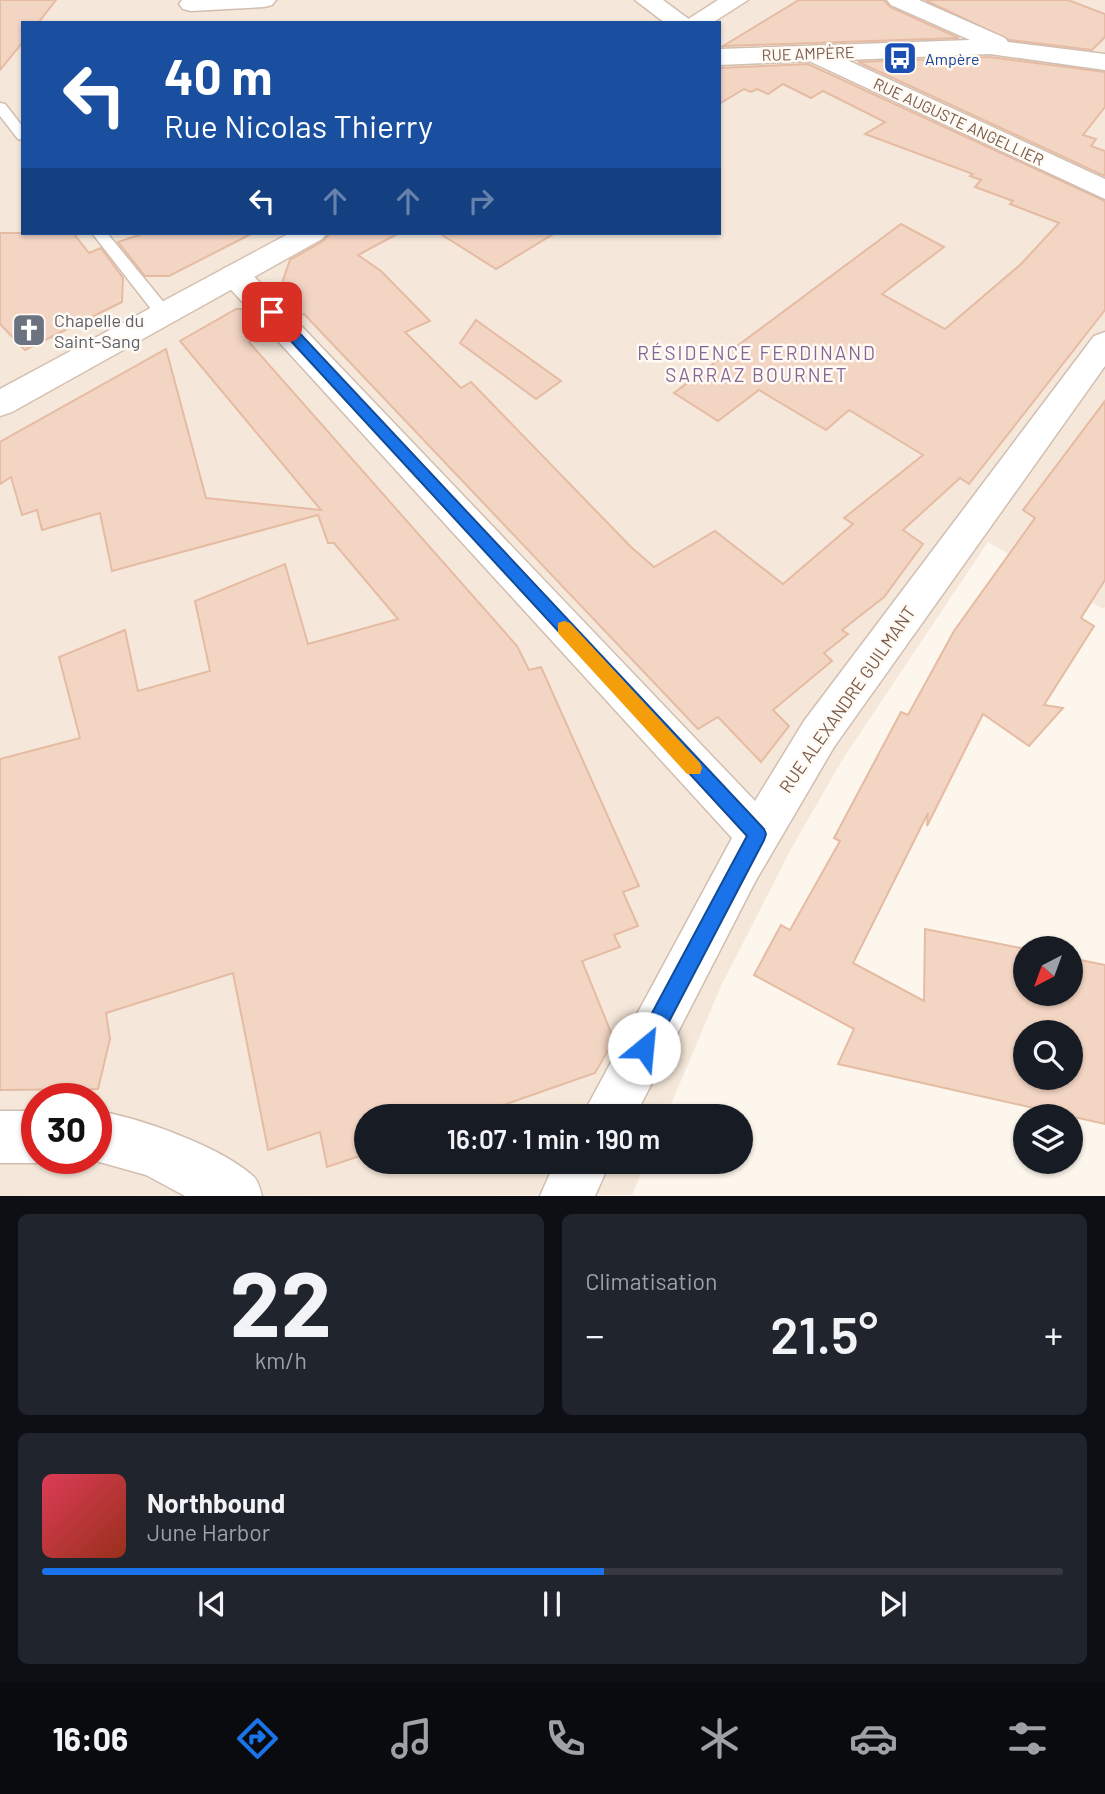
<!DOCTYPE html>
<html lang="fr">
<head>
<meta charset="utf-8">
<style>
	:root { --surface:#171b24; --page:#20242c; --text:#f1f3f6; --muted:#9ea1a6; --line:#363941; --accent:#1a73e8 }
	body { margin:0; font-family:Barlow,sans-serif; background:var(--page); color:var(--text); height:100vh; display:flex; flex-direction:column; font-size:26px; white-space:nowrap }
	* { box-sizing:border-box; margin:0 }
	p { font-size:23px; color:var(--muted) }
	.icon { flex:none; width:38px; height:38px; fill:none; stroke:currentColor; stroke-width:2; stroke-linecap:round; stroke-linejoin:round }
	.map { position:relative; height:1196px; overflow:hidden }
	.side { display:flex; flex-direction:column; gap:18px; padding:18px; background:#0d0f14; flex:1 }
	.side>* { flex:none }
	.banner { position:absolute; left:21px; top:21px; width:700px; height:214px; border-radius:0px; box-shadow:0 2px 5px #0004; background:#1a4fa0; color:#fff; overflow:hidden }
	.needle { width:46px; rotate:221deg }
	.controls { position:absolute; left:1013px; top:936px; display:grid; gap:14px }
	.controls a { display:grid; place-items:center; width:70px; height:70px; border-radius:50%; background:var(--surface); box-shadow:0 2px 5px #0004; font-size:35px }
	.speed { position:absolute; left:21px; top:1083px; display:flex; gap:14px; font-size:35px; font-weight:700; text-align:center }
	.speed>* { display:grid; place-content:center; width:91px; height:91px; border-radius:50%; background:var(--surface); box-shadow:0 2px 5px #0004; line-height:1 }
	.speed .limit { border:10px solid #d22; background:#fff; color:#111 }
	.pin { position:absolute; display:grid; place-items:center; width:60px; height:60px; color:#fff; margin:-30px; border-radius:14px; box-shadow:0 4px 10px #0006 }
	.me { position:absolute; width:77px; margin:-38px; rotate:28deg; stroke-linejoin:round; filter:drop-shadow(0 0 5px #0008) }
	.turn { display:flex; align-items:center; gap:24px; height:147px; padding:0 28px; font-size:32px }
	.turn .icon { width:91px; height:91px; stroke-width:2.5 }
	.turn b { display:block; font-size:49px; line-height:60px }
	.lanes { display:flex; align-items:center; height:66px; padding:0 28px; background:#0003; justify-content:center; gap:35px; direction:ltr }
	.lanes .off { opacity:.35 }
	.big { font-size:52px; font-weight:600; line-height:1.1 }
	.side .widget { flex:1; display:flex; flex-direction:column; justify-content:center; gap:10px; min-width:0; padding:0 24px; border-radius:10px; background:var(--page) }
	.side .dial { align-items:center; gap:0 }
	.dial b { font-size:91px; line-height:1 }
	.song { display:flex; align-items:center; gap:21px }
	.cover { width:84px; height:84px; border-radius:10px; background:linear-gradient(135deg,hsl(350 70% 55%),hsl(10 70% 35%)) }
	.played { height:7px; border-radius:4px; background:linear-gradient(90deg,var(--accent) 55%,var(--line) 55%) }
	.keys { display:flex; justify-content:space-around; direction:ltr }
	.heat { display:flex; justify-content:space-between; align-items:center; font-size:38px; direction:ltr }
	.side .tiles { flex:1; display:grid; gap:18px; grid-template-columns:1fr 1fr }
	.widget:last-child { grid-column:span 2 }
	.trip { position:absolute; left:354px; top:1104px; width:399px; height:70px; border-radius:35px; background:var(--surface); box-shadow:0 2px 5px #0004; font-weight:600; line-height:70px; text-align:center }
	.tab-bar { display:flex; height:112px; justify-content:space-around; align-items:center; background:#090b0e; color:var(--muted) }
	.tab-bar .icon { width:49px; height:49px }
	.tab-bar .selected { color:var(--accent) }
	.tab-bar b { font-size:32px; color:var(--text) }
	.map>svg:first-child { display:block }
	.residential { fill:#f5e8da; fill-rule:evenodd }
	.building { fill:#f3d5c3; stroke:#e6bba3; stroke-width:2; fill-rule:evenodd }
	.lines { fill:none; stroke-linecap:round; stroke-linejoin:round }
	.lane-casing { stroke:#d1beb0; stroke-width:3 }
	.street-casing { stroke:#d1beb0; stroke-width:3 }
	.secondary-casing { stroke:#d6c0b0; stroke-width:3 }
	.lane { fill:#fff; fill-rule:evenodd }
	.street { fill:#fff; fill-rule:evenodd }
	.secondary { fill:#fff; fill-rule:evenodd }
	.route { fill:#1a73e8; stroke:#114b97; stroke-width:2 }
	.slow { fill:#f59e0b }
	.labels { text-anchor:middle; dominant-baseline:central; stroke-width:5; stroke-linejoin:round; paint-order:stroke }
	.far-street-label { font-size:16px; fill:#7a5c4d; stroke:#fffaf3 }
	.far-transit-label { font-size:16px; fill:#164399; stroke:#fffaf3; text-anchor:start }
	.worship-label { font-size:18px; fill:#5b616d; stroke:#fffaf3; text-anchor:start }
	.street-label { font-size:18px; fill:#7a5c4d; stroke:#fffaf3 }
	.neighbourhood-label { font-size:19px; letter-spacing:2px; fill:#846695; stroke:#fffaf3 }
</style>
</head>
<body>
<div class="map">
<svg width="1105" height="1196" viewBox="0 0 1105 1196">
	<rect width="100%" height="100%" fill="#fdf6ec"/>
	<path class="residential" d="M 0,0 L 1105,0 L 1105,607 L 1103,609 L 988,542 L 844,757 L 791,849 L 721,986 L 666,1116 L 366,1116 L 366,1162 L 646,1162 L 632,1195 L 0,1196 ZM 23,23 L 719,23 L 719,233 L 23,233 ZM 37,1099 L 96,1099 L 96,1158 L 37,1158 Z"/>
	<g class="building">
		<path d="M 0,0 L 56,0 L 38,23 L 23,23 L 23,42 L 0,70 Z"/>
		<path d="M 799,0 L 884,0 L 890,7 L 959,38 L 723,46 Z"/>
		<path d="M 925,0 L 1068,0 L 1105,14 L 1105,37 L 1092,50 L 1009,40 Z"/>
		<path d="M 990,57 L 1105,72 L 1105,107 L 1083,135 L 1096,139 L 1091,146 L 1105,151 L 1105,176 L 858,62 Z"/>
		<path d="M 808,64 L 1105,201 L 1105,310 L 969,484 L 960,478 L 903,530 L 923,544 L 884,597 L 842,630 L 848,634 L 824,653 L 832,661 L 773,710 L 789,726 L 761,762 L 718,717 L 698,729 L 304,314 L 297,317 L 277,297 L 290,260 L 323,241 L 330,233 L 399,233 L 358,255 L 381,271 L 430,321 L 405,332 L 461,388 L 471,382 L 631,547 L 654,567 L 715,531 L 783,584 L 853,524 L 844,518 L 923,455 L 849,410 L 826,430 L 759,390 L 718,421 L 674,393 L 901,224 L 944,247 L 882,294 L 945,329 L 1021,264 L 1059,223 L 1010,204 L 1013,201 L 975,187 L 981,180 L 970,176 L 973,174 L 865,134 L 885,122 L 823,91 L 811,98 L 783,84 L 768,94 L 757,89 L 751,92 L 744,89 L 719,104 L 719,68 Z"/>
		<path d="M 0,233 L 73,233 L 89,253 L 101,248 L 123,278 L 122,302 L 25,350 L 0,324 Z"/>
		<path d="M 145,233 L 253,233 L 169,276 L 145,276 L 118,242 Z"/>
		<path d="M 439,233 L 555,233 L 496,269 Z"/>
		<path d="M 236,309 L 245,309 L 267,333 L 249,342 L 517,646 L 529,670 L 541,667 L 639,886 L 623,892 L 638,926 L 614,935 L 620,947 L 582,961 L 614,1040 L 595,1073 L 472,1116 L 366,1116 L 366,1154 L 327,1167 L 320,1132 L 268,1150 L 233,973 L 106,1013 L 110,1039 L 98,1089 L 0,1090 L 0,759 L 80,738 L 59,657 L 125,630 L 138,691 L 210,671 L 195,601 L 285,564 L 308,644 L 398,619 L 334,543 L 328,543 L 318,515 L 112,571 L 100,513 L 42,530 L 37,510 L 22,515 L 11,477 L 0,484 L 0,442 L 166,349 L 206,498 L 321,510 L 180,341 Z"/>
		<path d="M 476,320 L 561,381 L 536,399 L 460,343 Z"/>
		<path d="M 1105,401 L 1105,580 L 1081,618 L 1094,626 L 1044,705 L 1063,708 L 1029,746 L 983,714 L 927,826 L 928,813 L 853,963 L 924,1001 L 925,929 L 1026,949 L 1026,994 L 1071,994 L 1071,958 L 1105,965 L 1105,1124 L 838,1064 L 854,1029 L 754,975 L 781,925 L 790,930 L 840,841 L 834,838 L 901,712 L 908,715 L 954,631 L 1035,518 L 1023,510 ZM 1026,1032 L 1071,1032 L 1071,1078 L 1026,1078 Z"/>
	</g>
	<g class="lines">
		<g class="lane-casing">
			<g id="lane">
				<path d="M 0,103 L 5,104 L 23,127 L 23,140 L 18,139 L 0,116 Z"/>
				<path d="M 92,233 L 107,233 L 170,310 L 170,318 L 158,318 Z"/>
			</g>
		</g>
		<g class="street-casing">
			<g id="street">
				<path d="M 182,0 L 276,0 L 272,5 L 264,7 L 191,11 L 183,9 L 179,4 Z"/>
				<path d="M 635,0 L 663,0 L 694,23 L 665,23 Z"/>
				<path d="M 887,0 L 919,0 L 1005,38 L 1008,42 L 1105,54 L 1105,70 L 990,54 L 847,60 L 1105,179 L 1105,199 L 809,61 L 719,65 L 719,49 L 970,40 L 891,5 Z"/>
				<path d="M 235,265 L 246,268 L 755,801 L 804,721 L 1094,336 L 1105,332 L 1105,366 L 834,747 L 755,882 L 635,1116 L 582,1116 L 732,838 L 224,282 L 220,275 L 224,268 Z"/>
				<path d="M 0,1111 L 37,1111 L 37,1158 L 48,1158 L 37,1163 L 0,1163 Z"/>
				<path d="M 96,1111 C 139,1117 221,1147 253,1176 C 258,1180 260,1189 262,1196 L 185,1196 L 146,1175 L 85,1158 L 96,1158 Z"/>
				<path d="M 555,1162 L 610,1162 L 595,1196 L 540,1196 Z"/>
			</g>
		</g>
		<g class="secondary-casing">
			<g id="secondary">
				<path d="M 718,0 L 748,0 L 712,23 L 682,23 Z"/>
				<path d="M 290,233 L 327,233 L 322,239 L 12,412 L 0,416 L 0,389 Z"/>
			</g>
		</g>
		<use href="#lane" class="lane"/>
		<use href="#street" class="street"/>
		<use href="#secondary" class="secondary"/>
	</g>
	<path class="route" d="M 267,309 L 277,309 L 764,829 L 766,834 L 764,840 L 651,1056 L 644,1059 L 637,1056 L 634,1048 L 637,1041 L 747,836 L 267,315 Z"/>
	<path class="slow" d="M 564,621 L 570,623 L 700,763 L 702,768 L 700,774 L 687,774 L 558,633 L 558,623 Z"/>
	<defs>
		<g id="bus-square" transform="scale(1.75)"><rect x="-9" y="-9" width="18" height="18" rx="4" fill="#1a4fb4" stroke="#fffaf3"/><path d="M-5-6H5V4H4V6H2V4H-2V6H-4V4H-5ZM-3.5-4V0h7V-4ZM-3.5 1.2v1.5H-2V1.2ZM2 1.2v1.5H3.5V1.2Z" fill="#fff"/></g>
		<g id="church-square" transform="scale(1.75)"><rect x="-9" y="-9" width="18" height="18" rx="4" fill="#6b7280" stroke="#fffaf3"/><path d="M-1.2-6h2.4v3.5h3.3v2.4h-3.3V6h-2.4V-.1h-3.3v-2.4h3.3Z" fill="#fff"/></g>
	</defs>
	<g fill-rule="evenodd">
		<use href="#bus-square" x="900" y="58"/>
		<use href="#church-square" x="29" y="330"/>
	</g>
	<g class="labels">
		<g class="far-street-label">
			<text transform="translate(808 53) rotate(-2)">RUE AMPÈRE</text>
			<text transform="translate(959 121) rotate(25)">RUE AUGUSTE ANGELLIER</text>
		</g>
		<g class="far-transit-label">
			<text x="925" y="58">Ampère</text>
		</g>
		<g class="worship-label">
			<text x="54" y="320">Chapelle du<tspan x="54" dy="21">Saint-Sang</tspan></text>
		</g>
		<g class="street-label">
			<text transform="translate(847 699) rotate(-55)">RUE ALEXANDRE GUILMANT</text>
		</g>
		<g class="neighbourhood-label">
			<text x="757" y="352">RÉSIDENCE FERDINAND<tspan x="757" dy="22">SARRAZ BOURNET</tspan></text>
		</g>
	</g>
</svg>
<div class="controls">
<a><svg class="needle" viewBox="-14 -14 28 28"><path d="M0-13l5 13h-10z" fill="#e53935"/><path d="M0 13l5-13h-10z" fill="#9ea1a6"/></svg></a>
<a><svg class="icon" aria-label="search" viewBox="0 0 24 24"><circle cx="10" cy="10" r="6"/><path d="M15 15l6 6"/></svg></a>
<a><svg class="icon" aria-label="layers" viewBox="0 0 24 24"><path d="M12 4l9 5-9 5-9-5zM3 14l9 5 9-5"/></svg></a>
</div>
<div class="speed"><div class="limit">30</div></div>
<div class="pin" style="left:272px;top:312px;background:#d93025"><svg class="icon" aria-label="arrive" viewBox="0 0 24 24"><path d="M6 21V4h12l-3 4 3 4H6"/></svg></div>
<svg class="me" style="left:644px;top:1048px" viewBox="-20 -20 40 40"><circle r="19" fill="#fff"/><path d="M0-13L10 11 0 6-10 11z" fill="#1a73e8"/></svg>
<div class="trip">16:07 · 1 min · 190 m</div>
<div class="banner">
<div class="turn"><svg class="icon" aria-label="left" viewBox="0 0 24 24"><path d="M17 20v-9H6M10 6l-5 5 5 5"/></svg><div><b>40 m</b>Rue Nicolas Thierry</div></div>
<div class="lanes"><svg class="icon" aria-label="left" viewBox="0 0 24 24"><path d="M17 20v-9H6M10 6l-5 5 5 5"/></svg><svg class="icon off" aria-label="ahead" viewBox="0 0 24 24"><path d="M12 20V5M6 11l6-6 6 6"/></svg><svg class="icon off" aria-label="ahead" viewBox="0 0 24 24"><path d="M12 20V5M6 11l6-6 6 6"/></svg><svg class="icon off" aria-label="right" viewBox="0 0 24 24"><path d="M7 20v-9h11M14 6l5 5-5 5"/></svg></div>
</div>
</div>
<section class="side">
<div class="tiles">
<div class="widget dial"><b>22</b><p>km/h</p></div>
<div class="widget"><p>Climatisation</p>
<div class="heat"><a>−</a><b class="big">21.5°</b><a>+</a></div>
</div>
<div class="widget">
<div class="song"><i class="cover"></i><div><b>Northbound</b><p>June Harbor</p></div></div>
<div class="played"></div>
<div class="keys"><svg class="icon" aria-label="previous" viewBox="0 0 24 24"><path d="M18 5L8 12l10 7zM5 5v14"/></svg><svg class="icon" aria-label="pause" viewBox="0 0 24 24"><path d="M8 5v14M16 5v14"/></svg><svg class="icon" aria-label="next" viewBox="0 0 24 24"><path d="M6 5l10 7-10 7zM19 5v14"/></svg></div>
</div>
</div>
</section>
<nav class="tab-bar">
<b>16:06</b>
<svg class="icon selected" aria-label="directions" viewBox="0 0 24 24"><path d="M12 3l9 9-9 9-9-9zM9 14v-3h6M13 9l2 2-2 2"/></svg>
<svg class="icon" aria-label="music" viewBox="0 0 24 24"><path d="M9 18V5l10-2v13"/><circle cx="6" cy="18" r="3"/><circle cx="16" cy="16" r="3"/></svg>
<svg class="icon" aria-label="phone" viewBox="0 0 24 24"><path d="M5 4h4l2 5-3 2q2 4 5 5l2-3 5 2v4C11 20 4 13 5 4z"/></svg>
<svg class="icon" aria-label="climate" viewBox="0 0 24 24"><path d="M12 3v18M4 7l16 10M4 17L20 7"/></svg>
<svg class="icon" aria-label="car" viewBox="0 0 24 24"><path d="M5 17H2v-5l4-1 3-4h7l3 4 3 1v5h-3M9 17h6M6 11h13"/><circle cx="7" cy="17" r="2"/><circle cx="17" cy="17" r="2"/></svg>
<svg class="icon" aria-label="filters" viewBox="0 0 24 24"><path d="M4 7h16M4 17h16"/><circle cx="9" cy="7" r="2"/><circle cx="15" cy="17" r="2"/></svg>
</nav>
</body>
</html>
